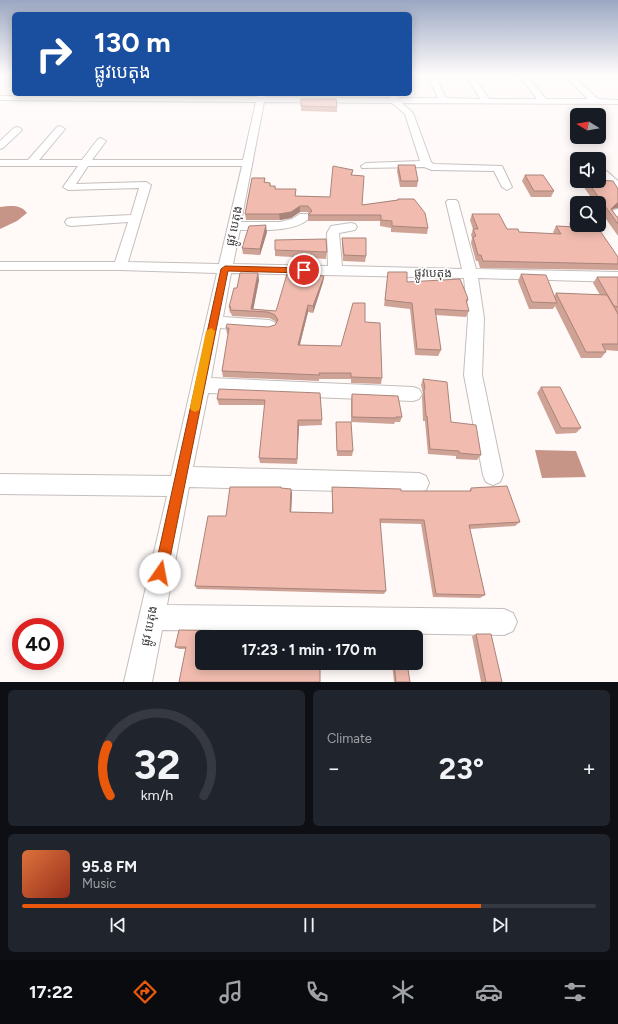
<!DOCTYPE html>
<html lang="en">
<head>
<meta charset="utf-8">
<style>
	:root { --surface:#171b24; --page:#20242c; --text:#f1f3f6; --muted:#9ea1a6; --line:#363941; --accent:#ea580c }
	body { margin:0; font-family:Figtree,"Noto Sans Khmer",sans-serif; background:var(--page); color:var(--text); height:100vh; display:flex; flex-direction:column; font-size:15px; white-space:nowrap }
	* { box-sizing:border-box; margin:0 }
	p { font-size:13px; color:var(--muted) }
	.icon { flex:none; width:22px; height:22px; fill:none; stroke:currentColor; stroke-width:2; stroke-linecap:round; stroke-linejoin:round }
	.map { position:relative; height:682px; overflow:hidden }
	.drawer { display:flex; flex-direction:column; gap:8px; padding:8px; background:#0d0f14; flex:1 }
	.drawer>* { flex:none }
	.banner { position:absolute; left:12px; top:12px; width:400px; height:84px; border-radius:6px; box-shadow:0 2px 10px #0003; background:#1a4fa0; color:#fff; overflow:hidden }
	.needle { width:26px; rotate:281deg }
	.buttons { position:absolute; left:570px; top:108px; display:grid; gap:8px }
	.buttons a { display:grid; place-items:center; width:36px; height:36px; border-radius:6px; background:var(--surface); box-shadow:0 2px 10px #0003; font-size:20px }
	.speed { position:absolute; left:12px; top:618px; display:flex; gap:8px; font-size:20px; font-weight:700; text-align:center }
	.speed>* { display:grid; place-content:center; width:52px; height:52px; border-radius:50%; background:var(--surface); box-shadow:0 2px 10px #0003; line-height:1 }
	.speed .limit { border:6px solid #d22; background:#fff; color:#111 }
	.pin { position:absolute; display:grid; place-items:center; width:34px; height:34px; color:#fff; margin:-17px; border:2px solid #fff; border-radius:50%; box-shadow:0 1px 4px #0007 }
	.me { position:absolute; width:44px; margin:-22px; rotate:12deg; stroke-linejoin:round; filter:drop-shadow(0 0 3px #0008) }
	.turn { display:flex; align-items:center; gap:14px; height:84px; padding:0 16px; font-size:18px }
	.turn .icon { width:52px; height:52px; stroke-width:2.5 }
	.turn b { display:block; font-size:28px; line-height:34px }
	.big { font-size:30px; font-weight:700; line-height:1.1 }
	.drawer .tile { flex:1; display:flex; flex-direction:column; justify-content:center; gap:6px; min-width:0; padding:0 14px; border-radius:6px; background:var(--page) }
	.drawer .dial { align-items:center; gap:0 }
	.dial svg { height:104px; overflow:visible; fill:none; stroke:var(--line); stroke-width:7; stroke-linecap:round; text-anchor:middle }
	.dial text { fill:var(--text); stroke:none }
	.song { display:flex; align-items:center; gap:12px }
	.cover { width:48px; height:48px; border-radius:6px; background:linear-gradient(135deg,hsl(20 70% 55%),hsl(10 70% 35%)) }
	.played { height:4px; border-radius:2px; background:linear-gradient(90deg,var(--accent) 80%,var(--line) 80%) }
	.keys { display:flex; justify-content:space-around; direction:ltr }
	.heat { display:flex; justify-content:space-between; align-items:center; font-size:22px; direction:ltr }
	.drawer .tiles { flex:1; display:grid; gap:8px; grid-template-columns:1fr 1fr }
	.tile:last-child { grid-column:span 2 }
	.trip { position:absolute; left:195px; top:630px; width:228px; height:40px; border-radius:6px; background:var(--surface); box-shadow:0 2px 10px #0003; font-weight:700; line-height:40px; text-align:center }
	.menu { display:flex; height:64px; justify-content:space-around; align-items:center; background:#090b0e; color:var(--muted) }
	.menu .icon { width:28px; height:28px }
	.menu .current { color:var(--accent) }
	.menu b { font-size:18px; color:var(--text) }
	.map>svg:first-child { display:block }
	.water { fill:#c79488 }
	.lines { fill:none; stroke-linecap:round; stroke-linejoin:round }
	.minor-casing { stroke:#c4bfbd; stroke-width:2 }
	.minor { fill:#fff; fill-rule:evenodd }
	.wall { fill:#cfa296 }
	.shaded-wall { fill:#a9847a }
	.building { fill:#f1bcaf; stroke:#a9847a }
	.route { fill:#ea580c; stroke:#983908 }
	.slow { fill:#f59e0b }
	.labels { text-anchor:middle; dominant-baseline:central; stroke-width:3.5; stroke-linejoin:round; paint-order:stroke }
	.street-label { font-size:12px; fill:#3e3b3b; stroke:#fff }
</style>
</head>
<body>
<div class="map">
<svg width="618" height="682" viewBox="0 0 618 682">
	<rect width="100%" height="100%" fill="#fff9f8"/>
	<g class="water">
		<path d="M 8,206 C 16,206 22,206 27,213 L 17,221 L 0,229 L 0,207 Z"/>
		<path d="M 535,450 L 576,451 L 586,477 L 542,478 Z"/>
	</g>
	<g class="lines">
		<g class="minor-casing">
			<g id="minor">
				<path d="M 427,74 L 434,74 L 446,98 L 480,99 L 465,74 L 472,74 L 489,99 L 537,99 L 518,74 L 525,74 L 546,99 L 588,99 L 563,74 L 571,74 L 598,99 L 618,100 L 618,104 L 402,103 L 413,113 L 431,162 L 434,164 L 502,166 L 512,187 L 507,190 L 502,187 L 494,171 L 432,170 L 424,167 L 362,168 L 361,166 L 366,163 L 420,161 L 405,114 L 392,103 L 264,102 L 241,222 L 280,222 L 292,219 L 300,214 L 308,214 L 310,217 C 298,233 257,230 240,230 L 233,264 L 328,266 L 327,233 L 331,226 L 351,223 L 355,224 L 357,227 L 355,230 L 339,233 L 342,266 L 462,269 L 446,202 L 448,200 L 456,200 L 458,202 L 476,269 L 618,272 L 618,282 L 478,278 L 484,318 L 482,375 L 503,475 L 500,482 L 493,485 L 486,482 L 483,475 L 464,375 L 468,318 L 464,278 L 231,273 L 223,317 L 269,320 L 274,322 L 277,326 L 274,330 L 269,332 L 220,328 L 211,378 L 413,387 L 419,389 L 422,394 L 419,399 L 413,401 L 208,393 L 193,467 L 419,473 L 426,476 L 429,483 L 426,490 L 419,493 L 189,487 L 167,605 L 504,609 L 513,613 L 517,622 L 513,631 L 504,635 L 162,630 L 152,682 L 124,682 L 167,496 L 0,494 L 0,474 L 171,476 L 217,273 L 120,270 L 0,270 L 0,262 L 115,262 L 128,222 L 71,226 L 67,225 L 65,222 L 67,219 L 71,218 L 131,215 L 139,188 L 68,190 L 63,187 L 78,166 L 0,166 L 0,160 L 28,160 L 57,127 L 60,126 L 65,129 L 39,160 L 82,160 L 98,139 L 101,138 L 106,141 L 92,160 L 243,160 L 256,102 L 0,100 L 0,96 L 257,97 L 258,94 L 266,94 L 265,97 L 390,98 L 391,94 L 396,94 L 398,98 L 438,98 ZM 88,166 L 242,166 L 219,264 L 128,262 L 151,185 L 146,182 L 76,184 Z"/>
				<path d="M 17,127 L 20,128 L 22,130 L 20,132 L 3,148 L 0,149 L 0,141 L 14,128 Z"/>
				<path d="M 599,167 L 603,168 L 618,181 L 618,190 L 614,189 L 599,176 Z"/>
				<path d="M 618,209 L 618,223 L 614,222 L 609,215 L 614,210 Z"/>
			</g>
		</g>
		<use href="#minor" class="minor"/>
	</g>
	<g class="wall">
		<rect x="301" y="94" width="33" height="2"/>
		<path d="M 301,99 L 337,107 L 337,112 L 301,111 Z"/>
		<path d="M 398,165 L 418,181 L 417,187 L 400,187 L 397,171 Z"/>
		<path d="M 353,170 L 352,175 L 362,205 L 397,200 L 398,199 L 428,228 L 427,234 L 391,232 L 391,228 L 380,226 L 380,221 L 308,221 L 308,215 L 309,214 L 308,212 L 300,212 L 291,218 L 280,220 L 246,220 L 245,214 L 265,178 L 265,182 L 270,183 L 271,186 L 275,186 L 276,189 L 296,196 L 330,197 Z"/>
		<path d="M 525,175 L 554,191 L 551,197 L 531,197 L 522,181 Z"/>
		<path d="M 585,181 L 599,181 L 613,209 L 612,210 L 617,217 L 618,217 L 618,236 L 599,209 L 599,203 L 595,203 L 583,186 Z"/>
		<path d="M 472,214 L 507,229 L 519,232 L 554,234 L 553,232 L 556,226 L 570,226 L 569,224 L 572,218 L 618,257 L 618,270 L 480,268 L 478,261 L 476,261 L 471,243 L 472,238 L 471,235 L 473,229 L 470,220 Z"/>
		<path d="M 267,232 L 260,255 L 243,254 L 242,248 Z"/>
		<path d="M 342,238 L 366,256 L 365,262 L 343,261 L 342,244 Z"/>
		<path d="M 275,250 L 327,252 L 326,259 L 275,256 Z"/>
		<path d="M 388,272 L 407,282 L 468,300 L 467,303 L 469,311 L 466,317 L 435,315 L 441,350 L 438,356 L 415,355 L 410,309 L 384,306 Z"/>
		<path d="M 258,273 L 259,280 L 253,309 L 276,311 L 324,276 L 323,282 L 313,313 L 308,312 L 300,345 L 341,346 L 365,322 L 382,378 L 381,384 L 351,383 L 351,379 L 319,379 L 319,381 L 223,377 L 222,371 L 228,334 L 227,334 L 226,328 L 268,327 L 275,325 L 276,323 L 275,321 L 269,318 L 232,316 L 231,313 L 230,313 L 229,307 L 237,288 Z"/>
		<path d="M 521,274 L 554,296 L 556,293 L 600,295 L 593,283 L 597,277 L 618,277 L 618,351 L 605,350 L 606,352 L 601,358 L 581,358 L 555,306 L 553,309 L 529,309 L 518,281 Z"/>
		<path d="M 423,379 L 451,422 L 481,455 L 477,460 L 456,459 L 456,456 L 428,454 L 425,421 L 423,421 L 422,397 L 423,393 L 421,385 Z"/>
		<path d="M 541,387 L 581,428 L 576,433 L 556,434 L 537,393 Z"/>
		<path d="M 320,393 L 322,425 L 299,426 L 297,464 L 260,463 L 259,458 L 265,405 L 219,405 L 217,399 Z"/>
		<path d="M 352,394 L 402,417 L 400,422 L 395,422 L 394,424 L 351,422 L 351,400 Z"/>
		<path d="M 336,422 L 353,451 L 352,456 L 337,456 L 336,427 Z"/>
		<path d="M 332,487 L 401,491 L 469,491 L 471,488 L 520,522 L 515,526 L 470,529 L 485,595 L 480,598 L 433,597 L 421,524 L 380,523 L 386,591 L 384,594 L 197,589 L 195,586 L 226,516 L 281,488 L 292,493 L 291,512 L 332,513 Z"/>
		<path d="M 179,630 L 251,631 L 252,633 L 252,637 L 202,637 L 202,663 L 320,663 L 320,682 L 179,682 L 186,649 L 179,649 L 175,647 Z"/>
		<path d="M 391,633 L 405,637 L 389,637 L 389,635 Z"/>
		<path d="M 476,634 L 502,682 L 481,682 L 472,636 Z"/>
		<path d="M 392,663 L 407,663 L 410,682 L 394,682 Z"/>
	</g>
	<g class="shaded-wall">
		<path d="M 617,203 L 618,203 L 618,208 L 613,209 L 610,213 L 611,209 Z"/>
		<path d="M 300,206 L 300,212 L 291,218 L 280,220 L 279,214 Z"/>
		<path d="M 266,225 L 267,232 L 260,255 L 260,249 Z"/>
		<path d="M 258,273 L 259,280 L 253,311 L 251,309 Z"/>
		<path d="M 324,276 L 323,282 L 313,313 L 313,306 Z"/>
		<path d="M 308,305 L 308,312 L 298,351 L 298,345 Z"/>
		<path d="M 298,420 L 299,426 L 297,464 L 297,459 Z"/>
		<path d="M 291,489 L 292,493 L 291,516 L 290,512 Z"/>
		<path d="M 251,631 L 252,633 L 252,637 L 250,637 Z"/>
	</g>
	<g class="building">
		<path d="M 301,99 L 336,99 L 337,107 L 301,106 Z"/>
		<path d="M 398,165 L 415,165 L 418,181 L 401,181 Z"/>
		<path d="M 333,166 L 353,170 L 351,175 L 364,176 L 362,205 L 398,200 L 398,199 L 414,199 L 425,213 L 428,228 L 392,226 L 392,221 L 381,220 L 381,215 L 308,215 L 312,211 L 308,206 L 300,206 L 291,212 L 279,214 L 245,214 L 252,178 L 265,178 L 264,182 L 270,183 L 270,186 L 275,186 L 275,189 L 296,189 L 295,196 L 330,197 Z"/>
		<path d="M 525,175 L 543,175 L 554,191 L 534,191 Z"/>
		<path d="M 599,180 L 613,181 L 618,189 L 618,203 L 617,203 L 611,209 L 617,217 L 618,217 L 618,224 L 587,181 L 599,181 Z"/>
		<path d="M 472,214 L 499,214 L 507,229 L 518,229 L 519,232 L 561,234 L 556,226 L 578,227 L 572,218 L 577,218 L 577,225 L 596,225 L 618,257 L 618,264 L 483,261 L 481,255 L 478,255 L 473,237 L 476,236 L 473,229 L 478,229 Z"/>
		<path d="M 266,225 L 260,249 L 242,248 L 249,226 Z"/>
		<path d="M 342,238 L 366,238 L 366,256 L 344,255 Z"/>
		<path d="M 326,239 L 327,252 L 275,250 L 275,240 Z"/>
		<path d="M 388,272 L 407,272 L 407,282 L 460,279 L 467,296 L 468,300 L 466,300 L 469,311 L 435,309 L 441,350 L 417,349 L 412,303 L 385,300 Z"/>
		<path d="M 240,273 L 258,273 L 251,309 L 276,311 L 287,274 L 324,276 L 313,306 L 308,305 L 298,345 L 341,346 L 353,303 L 365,303 L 365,322 L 380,323 L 382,378 L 351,377 L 351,373 L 319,373 L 320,375 L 222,371 L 229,328 L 226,328 L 227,324 L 268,327 L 275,325 L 278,320 L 275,315 L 268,312 L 230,310 L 231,307 L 229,307 L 234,288 L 237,288 Z"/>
		<path d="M 521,274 L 546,275 L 557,303 L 532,302 Z"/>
		<path d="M 597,277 L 618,277 L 618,307 L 614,306 Z"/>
		<path d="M 556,293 L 607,295 L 618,314 L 618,344 L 602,344 L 606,352 L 586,352 Z"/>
		<path d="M 423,379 L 447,382 L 451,422 L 476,425 L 481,455 L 459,453 L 459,451 L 430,449 L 427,416 L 426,416 L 424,391 L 425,387 Z"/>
		<path d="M 541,387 L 560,387 L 581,428 L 561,428 Z"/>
		<path d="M 219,389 L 320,393 L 322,420 L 298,420 L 297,459 L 259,458 L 265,400 L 217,399 Z"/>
		<path d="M 352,394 L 398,396 L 402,417 L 396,417 L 396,418 L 352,417 Z"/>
		<path d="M 336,422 L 351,422 L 353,451 L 337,451 Z"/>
		<path d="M 507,486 L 520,522 L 469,525 L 485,595 L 436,594 L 424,520 L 380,519 L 386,591 L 195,586 L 208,516 L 226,516 L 230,487 L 281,487 L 281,488 L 291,489 L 290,512 L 333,513 L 332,487 L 401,489 L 401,491 L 471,491 L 471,488 Z"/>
		<path d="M 179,630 L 251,631 L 250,637 L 202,637 L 202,663 L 320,663 L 320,682 L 179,682 L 186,647 L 175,647 Z"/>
		<path d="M 303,631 L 320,632 L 320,637 L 303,637 Z"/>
		<path d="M 391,633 L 404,633 L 405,637 L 392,637 Z"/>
		<path d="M 476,634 L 491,634 L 502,682 L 486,682 Z"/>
		<path d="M 394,663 L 407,663 L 410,682 L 396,682 Z"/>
	</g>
	<linearGradient id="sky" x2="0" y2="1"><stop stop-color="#9ba7c2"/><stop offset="0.44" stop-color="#fffcfc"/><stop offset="1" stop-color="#fffcfc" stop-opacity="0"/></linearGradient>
	<rect width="618" height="170" fill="url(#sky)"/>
	<path class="route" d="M 225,266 L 304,268 L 308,270 L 304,273 L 228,271 L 167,573 L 165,578 L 160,580 L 156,578 L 154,573 L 221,269 Z"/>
	<path class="slow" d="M 211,328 L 215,331 L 200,407 L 199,410 L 195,412 L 191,410 L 190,407 L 206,331 Z"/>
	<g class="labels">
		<g class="street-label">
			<text transform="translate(234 226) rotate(-78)">ផ្លូវ បេតុង</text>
			<text transform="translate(433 273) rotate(1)">ផ្លូវបេតុង</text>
			<text transform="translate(149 626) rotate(-78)">ផ្លូវ បេតុង</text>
		</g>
	</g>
</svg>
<div class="buttons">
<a><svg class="needle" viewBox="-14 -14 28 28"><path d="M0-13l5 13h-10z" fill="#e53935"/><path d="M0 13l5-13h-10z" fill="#9ea1a6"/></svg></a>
<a><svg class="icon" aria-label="sound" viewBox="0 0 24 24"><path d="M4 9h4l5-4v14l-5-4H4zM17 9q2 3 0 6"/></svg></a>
<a><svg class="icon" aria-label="search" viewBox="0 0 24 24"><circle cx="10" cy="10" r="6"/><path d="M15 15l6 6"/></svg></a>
</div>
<div class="speed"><div class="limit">40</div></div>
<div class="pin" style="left:304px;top:270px;background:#d93025"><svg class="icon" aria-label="arrive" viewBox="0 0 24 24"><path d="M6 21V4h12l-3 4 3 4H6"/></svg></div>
<svg class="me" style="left:160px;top:573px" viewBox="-20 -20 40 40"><circle r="19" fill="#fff"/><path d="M0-13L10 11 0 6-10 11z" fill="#ea580c"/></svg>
<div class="trip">17:23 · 1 min · 170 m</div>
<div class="banner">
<div class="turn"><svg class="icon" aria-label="right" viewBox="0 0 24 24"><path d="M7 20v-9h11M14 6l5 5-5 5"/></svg><div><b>130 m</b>ផ្លូវបេតុង</div></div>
</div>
</div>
<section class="drawer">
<div class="tiles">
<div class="tile dial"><svg viewBox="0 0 100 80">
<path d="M14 69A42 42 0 1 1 86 69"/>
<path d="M14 69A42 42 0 0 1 12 30" stroke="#ea580c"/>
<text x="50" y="56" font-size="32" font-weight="700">32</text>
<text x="50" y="72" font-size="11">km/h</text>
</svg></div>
<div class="tile"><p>Climate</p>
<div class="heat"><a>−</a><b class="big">23°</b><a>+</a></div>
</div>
<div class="tile">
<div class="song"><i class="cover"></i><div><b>95.8 FM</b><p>Music</p></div></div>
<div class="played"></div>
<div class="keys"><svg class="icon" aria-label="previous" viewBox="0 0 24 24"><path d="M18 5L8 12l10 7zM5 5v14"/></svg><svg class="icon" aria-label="pause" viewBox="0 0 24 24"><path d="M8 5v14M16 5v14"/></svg><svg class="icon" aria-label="next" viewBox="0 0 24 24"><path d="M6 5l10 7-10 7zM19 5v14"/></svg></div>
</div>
</div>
</section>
<nav class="menu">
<b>17:22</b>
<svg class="icon current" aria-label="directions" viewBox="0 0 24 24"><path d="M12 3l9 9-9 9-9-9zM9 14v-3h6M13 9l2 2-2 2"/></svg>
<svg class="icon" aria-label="music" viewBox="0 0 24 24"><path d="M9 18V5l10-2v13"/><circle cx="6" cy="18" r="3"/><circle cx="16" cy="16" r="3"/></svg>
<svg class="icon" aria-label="phone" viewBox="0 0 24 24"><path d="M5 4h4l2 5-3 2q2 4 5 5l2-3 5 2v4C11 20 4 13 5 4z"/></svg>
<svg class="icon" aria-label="climate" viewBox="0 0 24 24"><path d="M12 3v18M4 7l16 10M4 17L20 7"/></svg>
<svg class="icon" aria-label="car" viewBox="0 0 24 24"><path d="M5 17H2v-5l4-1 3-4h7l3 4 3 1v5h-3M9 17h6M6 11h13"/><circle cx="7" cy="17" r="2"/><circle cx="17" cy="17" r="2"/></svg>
<svg class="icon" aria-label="filters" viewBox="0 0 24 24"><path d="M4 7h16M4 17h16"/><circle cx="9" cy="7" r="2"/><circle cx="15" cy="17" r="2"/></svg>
</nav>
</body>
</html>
